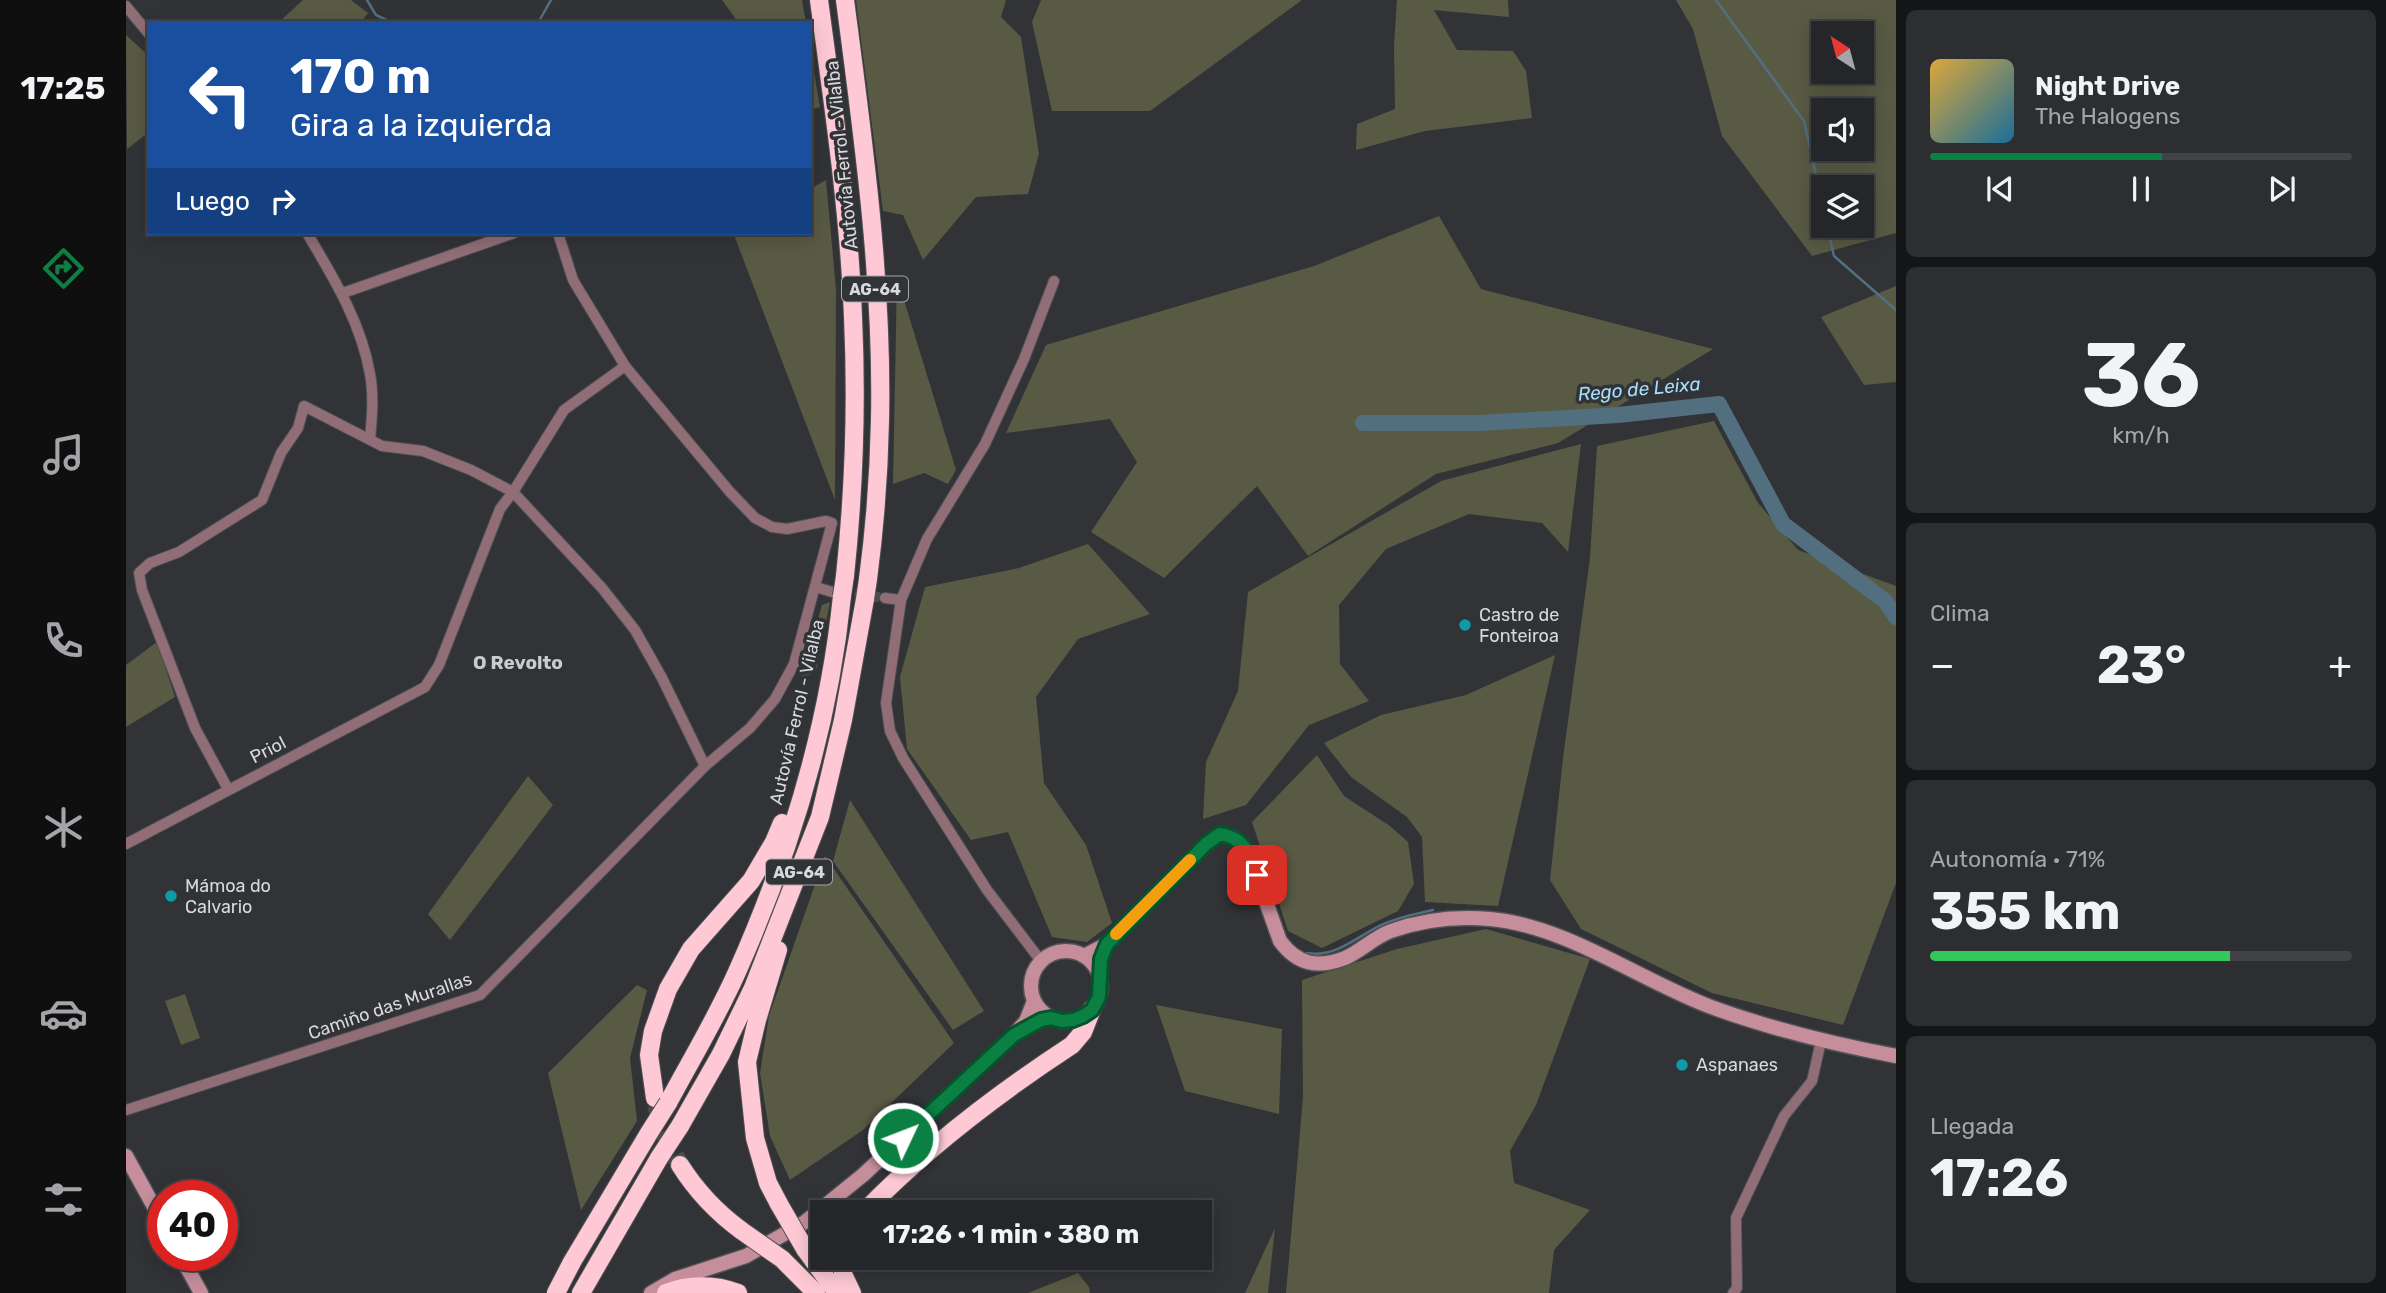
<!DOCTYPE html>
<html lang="es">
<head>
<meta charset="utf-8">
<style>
	:root { --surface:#252629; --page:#2d2e31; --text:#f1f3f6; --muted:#a3a5a8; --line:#424346; --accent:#0b8043 }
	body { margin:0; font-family:Rubik,sans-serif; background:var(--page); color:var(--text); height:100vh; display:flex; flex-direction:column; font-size:26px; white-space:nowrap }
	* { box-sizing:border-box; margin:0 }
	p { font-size:23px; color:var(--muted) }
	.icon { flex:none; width:38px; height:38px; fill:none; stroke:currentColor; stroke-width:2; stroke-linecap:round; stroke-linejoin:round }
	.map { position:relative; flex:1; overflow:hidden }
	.sheet { display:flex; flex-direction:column; gap:10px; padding:10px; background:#141517; width:490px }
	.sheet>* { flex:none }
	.banner { position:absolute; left:21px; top:21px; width:665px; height:214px; border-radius:0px; box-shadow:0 4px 18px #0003,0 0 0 2px var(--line); background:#1a4fa0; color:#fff; overflow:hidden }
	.needle { width:46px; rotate:324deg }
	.controls { position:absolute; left:1685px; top:21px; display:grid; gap:14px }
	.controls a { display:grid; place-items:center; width:63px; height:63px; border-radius:0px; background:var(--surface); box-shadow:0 4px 18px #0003,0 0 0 2px var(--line); font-size:35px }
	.speed { position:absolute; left:21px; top:1180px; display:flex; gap:14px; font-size:35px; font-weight:700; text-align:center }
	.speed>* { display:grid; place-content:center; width:91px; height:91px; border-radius:50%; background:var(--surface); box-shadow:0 4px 18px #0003,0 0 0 2px var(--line); line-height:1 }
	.speed .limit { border:10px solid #d22; background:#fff; color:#111 }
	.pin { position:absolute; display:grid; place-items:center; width:60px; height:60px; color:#fff; margin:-30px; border-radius:14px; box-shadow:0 4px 10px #0006 }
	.me { position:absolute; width:77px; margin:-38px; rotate:47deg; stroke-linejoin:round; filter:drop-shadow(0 0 5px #0008) }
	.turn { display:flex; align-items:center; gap:24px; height:147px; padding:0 28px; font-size:32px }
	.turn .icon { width:91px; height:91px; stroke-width:2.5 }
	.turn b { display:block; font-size:49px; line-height:60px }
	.then { display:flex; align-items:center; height:66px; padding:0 28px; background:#0003; gap:14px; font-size:26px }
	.big { font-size:52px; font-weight:700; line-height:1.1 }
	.sheet .tile { flex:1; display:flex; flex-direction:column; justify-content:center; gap:10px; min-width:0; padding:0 24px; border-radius:10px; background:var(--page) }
	.sheet .dial { align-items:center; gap:0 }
	.dial b { font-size:91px; line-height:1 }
	.song { display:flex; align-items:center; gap:21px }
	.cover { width:84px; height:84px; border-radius:10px; background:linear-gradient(135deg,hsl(40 70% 55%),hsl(200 70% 35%)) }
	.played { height:7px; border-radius:4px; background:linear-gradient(90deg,var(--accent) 55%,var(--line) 55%) }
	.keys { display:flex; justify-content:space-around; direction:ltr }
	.heat { display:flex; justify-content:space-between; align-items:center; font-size:38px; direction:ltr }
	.charge { height:10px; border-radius:5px; background:linear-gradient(90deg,#34c759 71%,var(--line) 0) }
	.trip { position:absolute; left:684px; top:1200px; width:402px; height:70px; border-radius:0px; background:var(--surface); box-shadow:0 4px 18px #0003,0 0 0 2px var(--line); font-weight:700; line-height:70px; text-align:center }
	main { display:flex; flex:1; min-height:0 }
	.tab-bar { display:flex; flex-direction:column; width:126px; justify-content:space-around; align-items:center; background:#0f0f10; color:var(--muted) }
	.tab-bar .icon { width:49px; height:49px }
	.tab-bar .on { color:var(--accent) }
	.tab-bar b { font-size:32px; color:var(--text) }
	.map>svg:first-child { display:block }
	.green { fill:#595a44; fill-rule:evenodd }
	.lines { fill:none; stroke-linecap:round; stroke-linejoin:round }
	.stream { stroke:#526f80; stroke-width:2.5 }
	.river { stroke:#526f80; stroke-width:16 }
	.street-tunnel { stroke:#4a4c50; stroke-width:10; stroke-dasharray:10 5; stroke-linecap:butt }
	.highway-tunnel { stroke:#4a4c50; stroke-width:18; stroke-dasharray:18 9; stroke-linecap:butt }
	.street-casing { stroke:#4f5155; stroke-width:12 }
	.secondary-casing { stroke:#4f5155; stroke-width:17 }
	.highway-casing { stroke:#4f5155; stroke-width:20 }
	.street { stroke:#916e76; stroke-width:10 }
	.secondary { stroke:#c68e9b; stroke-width:14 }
	.highway { stroke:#fec9d4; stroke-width:18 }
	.highway-bridge-casing { stroke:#4f5155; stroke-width:20; stroke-linecap:butt }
	.highway-bridge { stroke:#fec9d4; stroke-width:18 }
	.route-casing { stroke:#07532c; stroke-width:18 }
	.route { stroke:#0b8043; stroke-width:12 }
	.slow { stroke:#f59e0b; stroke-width:12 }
	.culture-dot { fill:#0f9aa8; stroke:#313337; stroke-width:2.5 }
	.labels { text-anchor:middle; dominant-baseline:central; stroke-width:7; stroke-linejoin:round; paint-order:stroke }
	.shield { fill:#313337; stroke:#a6a7aa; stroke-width:2 }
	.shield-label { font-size:16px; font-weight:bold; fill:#d8d9dc }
	.street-label { font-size:18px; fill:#d8d9dc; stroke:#313337 }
	.poi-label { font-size:18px; fill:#d8d9dc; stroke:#313337; text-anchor:start }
	.water-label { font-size:19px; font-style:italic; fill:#a6defe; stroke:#313337 }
	.neighbourhood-label { font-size:19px; font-weight:bold; fill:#cacbd1; stroke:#313337 }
</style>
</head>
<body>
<main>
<nav class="tab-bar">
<b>17:25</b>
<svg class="icon on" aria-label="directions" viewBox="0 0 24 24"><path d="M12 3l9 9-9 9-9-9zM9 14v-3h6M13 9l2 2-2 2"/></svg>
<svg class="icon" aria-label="music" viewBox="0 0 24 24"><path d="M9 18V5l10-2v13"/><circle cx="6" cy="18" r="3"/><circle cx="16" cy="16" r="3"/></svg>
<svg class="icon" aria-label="phone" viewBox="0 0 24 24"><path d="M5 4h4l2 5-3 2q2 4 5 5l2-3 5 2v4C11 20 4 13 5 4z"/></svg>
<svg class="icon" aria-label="climate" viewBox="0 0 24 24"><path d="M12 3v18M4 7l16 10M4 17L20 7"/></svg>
<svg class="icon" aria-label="car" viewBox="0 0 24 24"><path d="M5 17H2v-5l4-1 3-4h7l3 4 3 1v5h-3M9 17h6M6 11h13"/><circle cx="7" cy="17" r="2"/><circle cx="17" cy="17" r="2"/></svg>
<svg class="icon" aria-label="filters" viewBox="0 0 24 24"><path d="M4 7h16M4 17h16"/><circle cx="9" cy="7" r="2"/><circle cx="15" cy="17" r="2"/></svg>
</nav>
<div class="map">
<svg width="1770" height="1293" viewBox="0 0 1770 1293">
	<rect width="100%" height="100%" fill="#313337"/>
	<g class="green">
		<path d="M 177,0 L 225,0 L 242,13 L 235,23 L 152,23 Z"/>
		<path d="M 596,0 L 676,0 L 680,23 L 608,23 L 609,18 Z"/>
		<path d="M 730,0 L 880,0 L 875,17 L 895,37 L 913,154 L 902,194 L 850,197 L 797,260 L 777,215 L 757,211 Z"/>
		<path d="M 915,0 L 1176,0 L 1024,111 L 926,111 L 906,22 Z"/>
		<path d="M 1271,0 L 1382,0 L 1383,17 L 1308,10 L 1331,50 L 1387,51 L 1400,71 L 1406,118 L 1299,131 L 1230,150 L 1231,124 L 1269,109 L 1268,46 Z"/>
		<path d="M 1550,0 L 1770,0 L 1770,233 L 1686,256 L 1596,136 L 1567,29 ZM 1698,33 L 1736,33 L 1736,72 L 1698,72 ZM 1698,110 L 1736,110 L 1736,149 L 1698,149 ZM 1698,187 L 1736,187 L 1736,226 L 1698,226 Z"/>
		<path d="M 0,35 L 23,56 L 23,132 L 1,149 Z"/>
		<path d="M 684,49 L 694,107 L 684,110 Z"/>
		<path d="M 700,180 L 710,289 L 709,500 L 608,235 L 612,233 L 684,233 L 684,189 Z"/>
		<path d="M 1313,216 L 1355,289 L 1587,349 L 1432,443 L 1310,474 L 1182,556 L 1131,486 L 1038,578 L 965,532 L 1011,462 L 984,419 L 880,433 L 920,345 L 1188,266 Z"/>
		<path d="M 771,277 L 830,470 L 822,484 L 798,473 L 767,484 Z"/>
		<path d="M 1770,286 L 1770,382 L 1738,385 L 1695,317 Z"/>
		<path d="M 1588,421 L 1632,503 L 1672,550 L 1770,586 L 1770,883 L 1717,1025 L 1586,993 L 1455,929 L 1424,880 L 1437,758 L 1464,558 L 1471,446 Z"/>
		<path d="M 1455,444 L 1442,552 L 1416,523 L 1343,514 L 1260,549 L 1213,605 L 1214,664 L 1243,701 L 1183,725 L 1120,805 L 1077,819 L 1080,762 L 1112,691 L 1122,592 L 1315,481 Z"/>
		<path d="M 962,544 L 1024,614 L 952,639 L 910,697 L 918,783 L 960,845 L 986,923 L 961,942 L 926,937 L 882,832 L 845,840 L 781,749 L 774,677 L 799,587 L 893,568 Z"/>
		<path d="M 704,602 L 690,672 L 675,678 L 696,605 Z"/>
		<path d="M 31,642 L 49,697 L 0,727 L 0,665 Z"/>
		<path d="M 1429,655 L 1372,906 L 1299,902 L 1296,837 L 1281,817 L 1225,777 L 1198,743 L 1255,715 L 1340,695 Z"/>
		<path d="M 1191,755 L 1218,796 L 1264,826 L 1282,842 L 1288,884 L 1272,911 L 1196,948 L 1162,931 L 1126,822 Z"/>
		<path d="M 402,776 L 427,805 L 324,940 L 302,914 Z"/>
		<path d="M 724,800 L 858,1011 L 827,1030 L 707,861 Z"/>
		<path d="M 699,856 L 828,1043 L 737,1130 L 664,1180 L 644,1136 L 634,1073 L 643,1016 Z"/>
		<path d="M 1360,929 L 1464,959 L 1410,1105 L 1384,1151 L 1388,1183 L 1464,1210 L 1428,1250 L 1423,1293 L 1160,1293 L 1177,1097 L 1176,980 L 1271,949 Z"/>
		<path d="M 511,985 L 521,990 L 504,1058 L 511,1121 L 455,1210 L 422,1073 Z"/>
		<path d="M 59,994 L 74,1038 L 55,1045 L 39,1001 Z"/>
		<path d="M 1030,1005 L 1156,1029 L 1153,1114 L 1059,1091 Z"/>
		<path d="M 1149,1228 L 1142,1293 L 1119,1293 Z"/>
		<path d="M 952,1273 L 963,1287 L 964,1293 L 902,1293 Z"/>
	</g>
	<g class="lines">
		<g class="stream">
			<path d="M 241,0 L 250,15 L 267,23"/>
			<path d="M 1590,0 L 1678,121 L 1698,211"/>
			<path d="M 412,23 L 425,0"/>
			<path d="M 1701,226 L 1708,256 L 1770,310"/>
			<path d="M 1178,956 L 1181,953 C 1209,958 1229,938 1253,926 C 1270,918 1288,914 1307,910"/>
		</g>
		<path class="river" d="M 1237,423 L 1353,423 L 1492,415 L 1593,404 L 1657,524 L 1759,601 L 1770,617"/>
		<path class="street-tunnel" d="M 714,592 L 759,598"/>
		<path class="highway-tunnel" d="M 530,1105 L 538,1133 L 554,1165"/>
		<g class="street-casing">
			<g id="street">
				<path d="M 0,6 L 23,34"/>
				<path d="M 181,233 C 207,277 235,322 244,374 C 248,395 246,418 244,439"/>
				<path d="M 217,293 L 388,233"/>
				<path d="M 690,587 L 706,592"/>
				<path d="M 759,598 L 775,600"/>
				<path d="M 102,789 L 69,728 L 16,590 L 13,573 L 24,563 L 53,552 L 136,500 L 155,453 L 172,428 L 178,406 L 256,446 L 297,451 L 345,470 L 387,492 L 476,588 L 509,630 L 536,678 L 579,766"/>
				<path d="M 0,844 L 299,687 L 313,665 L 374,509 L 387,492 L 438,410 L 499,366"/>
				<path d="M 915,961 L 861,890 L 777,758 L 764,731 L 760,703 L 775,600 L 801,539 L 859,444 L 898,359 L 928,281"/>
				<path d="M 0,1110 L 354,995 L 579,766 L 624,728 L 649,699 L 668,664 L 706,523 L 700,521 L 661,529 L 646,527 L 629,518 L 604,492 L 499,366 L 447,280 L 432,233"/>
				<path d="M 1607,1293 L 1611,1288 L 1610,1218 L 1658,1116 L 1686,1081 L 1695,1041"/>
			</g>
		</g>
		<g class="secondary-casing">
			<g id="secondary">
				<circle cx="940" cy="986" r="35"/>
				<path d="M 958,956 L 981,944 L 1080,844 L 1094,834 C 1109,837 1115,842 1123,854 L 1154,941 C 1171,964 1191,969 1219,958 C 1235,951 1248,937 1265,931 C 1296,920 1330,916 1364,919 C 1441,926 1513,980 1585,1007 C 1645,1029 1707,1044 1770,1056"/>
				<path d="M 0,1156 L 37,1223"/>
				<path d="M 54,1255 L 75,1293"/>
				<path d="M 525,1293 L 549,1279 L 620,1256 L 679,1222 L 737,1175 L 888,1035 L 900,1021 L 908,1001"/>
			</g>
		</g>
		<g class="highway-casing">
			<g id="highway">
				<path d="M 693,0 C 707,105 723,211 727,317 C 731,403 728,490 719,576"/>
				<path d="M 719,0 C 737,137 757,281 754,420 C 753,473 749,526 742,579"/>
				<path d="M 652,950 L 631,1020 L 621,1062 L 629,1138 L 642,1183 L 653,1204"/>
				<path d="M 529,1098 L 523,1055 L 527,1031 L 542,989 L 565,949 L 625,881 L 648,842 L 656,823"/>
				<path d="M 542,1103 C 565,1060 591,1017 611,972 C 664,853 703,725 716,596"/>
				<path d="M 554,1126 L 595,1054 L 627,988 L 694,817 L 717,720 L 739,599"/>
				<path d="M 554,1165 C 571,1192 590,1212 616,1231"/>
				<path d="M 737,1213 C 800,1148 871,1094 946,1045 L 957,1032 L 966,1009"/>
				<path d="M 679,1249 L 711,1293"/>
				<path d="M 717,1258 L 717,1274 L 726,1293"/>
				<path d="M 656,1259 L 690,1293"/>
				<path d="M 430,1293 L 446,1262 L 523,1133"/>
				<path d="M 455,1293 L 533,1158"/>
				<path d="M 540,1293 C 563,1284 589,1284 612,1293"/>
			</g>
		</g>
		<use href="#street" class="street"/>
		<use href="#secondary" class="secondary"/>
		<use href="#highway" class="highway"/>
		<g class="highway-bridge-casing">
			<g id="highway-bridge">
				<path d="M 716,596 L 719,576"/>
				<path d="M 739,599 L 742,579"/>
				<path d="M 523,1133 L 542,1103"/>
				<path d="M 533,1158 L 554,1126"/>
				<path d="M 653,1204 L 679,1249"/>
				<path d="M 616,1231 L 656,1259"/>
			</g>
		</g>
		<use href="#highway-bridge" class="highway-bridge"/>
	</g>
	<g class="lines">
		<g class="route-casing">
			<path id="route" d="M 777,1138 L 888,1035 L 915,1020 L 925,1018 L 936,1021 L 947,1020 L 957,1016 L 966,1010 L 973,997 L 975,959 L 981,944 L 1080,844 L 1094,834 C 1119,838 1124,854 1131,875"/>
		</g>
		<use href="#route" class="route"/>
		<path class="slow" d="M 990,934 L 1064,860"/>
	</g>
	<g class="culture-dot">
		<circle cx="1339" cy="625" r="7"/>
		<circle cx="45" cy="896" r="7"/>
		<circle cx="1556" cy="1065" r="7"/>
	</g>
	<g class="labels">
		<g class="shield">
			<rect x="716" y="276.5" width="66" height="25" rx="5"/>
			<rect x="640" y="859.5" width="66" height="25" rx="5"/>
		</g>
		<g class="shield-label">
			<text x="749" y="289">AG-64</text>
			<text x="673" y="872">AG-64</text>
		</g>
		<g class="street-label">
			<text transform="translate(716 155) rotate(-96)">Autovía Ferrol - Vilalba</text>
			<text transform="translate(671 712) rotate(-77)">Autovía Ferrol - Vilalba</text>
			<text transform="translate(142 750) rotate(-27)">Priol</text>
			<text transform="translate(264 1006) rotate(-19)">Camiño das Murallas</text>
		</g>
		<g class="poi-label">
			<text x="1353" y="615">Castro de<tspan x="1353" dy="21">Fonteiroa</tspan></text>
			<text x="59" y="886">Mámoa do<tspan x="59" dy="21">Calvario</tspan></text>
			<text x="1570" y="1065">Aspanaes</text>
		</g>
		<g class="water-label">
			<text transform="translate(1513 389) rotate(-5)">Rego de Leixa</text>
		</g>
		<g class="neighbourhood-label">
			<text x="392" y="662">O Revolto</text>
		</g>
	</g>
</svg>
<div class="controls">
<a><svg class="needle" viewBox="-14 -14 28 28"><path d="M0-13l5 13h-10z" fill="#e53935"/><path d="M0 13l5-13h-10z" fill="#a3a5a8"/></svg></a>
<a><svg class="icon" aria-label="sound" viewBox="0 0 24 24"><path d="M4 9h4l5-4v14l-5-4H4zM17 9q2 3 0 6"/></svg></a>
<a><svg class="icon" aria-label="layers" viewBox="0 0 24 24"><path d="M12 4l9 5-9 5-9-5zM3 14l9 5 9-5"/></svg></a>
</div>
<div class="speed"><div class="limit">40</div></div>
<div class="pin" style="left:1131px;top:875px;background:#d93025"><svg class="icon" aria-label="arrive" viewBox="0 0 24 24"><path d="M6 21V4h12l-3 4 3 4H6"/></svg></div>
<svg class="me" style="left:777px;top:1138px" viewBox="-20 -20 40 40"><circle r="17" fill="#0b8043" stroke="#fff" stroke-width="3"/><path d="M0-11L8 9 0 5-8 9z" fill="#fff"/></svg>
<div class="trip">17:26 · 1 min · 380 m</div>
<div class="banner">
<div class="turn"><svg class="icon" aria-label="left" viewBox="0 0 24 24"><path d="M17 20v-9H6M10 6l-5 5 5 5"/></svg><div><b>170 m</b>Gira a la izquierda</div></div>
<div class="then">Luego<svg class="icon" aria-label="right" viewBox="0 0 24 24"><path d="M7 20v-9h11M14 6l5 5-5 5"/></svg></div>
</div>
</div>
<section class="sheet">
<div class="tile">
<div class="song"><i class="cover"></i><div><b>Night Drive</b><p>The Halogens</p></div></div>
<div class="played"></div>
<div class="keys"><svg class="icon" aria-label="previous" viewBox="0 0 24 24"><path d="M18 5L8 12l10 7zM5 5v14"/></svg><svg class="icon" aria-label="pause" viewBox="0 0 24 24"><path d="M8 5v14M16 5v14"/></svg><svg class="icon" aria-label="next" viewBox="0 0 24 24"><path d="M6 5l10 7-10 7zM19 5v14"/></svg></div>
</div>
<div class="tile dial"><b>36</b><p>km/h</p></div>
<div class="tile"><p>Clima</p>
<div class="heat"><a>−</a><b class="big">23°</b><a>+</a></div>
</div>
<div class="tile"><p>Autonomía · 71%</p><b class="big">355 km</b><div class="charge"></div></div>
<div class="tile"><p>Llegada</p><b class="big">17:26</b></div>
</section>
</main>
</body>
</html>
